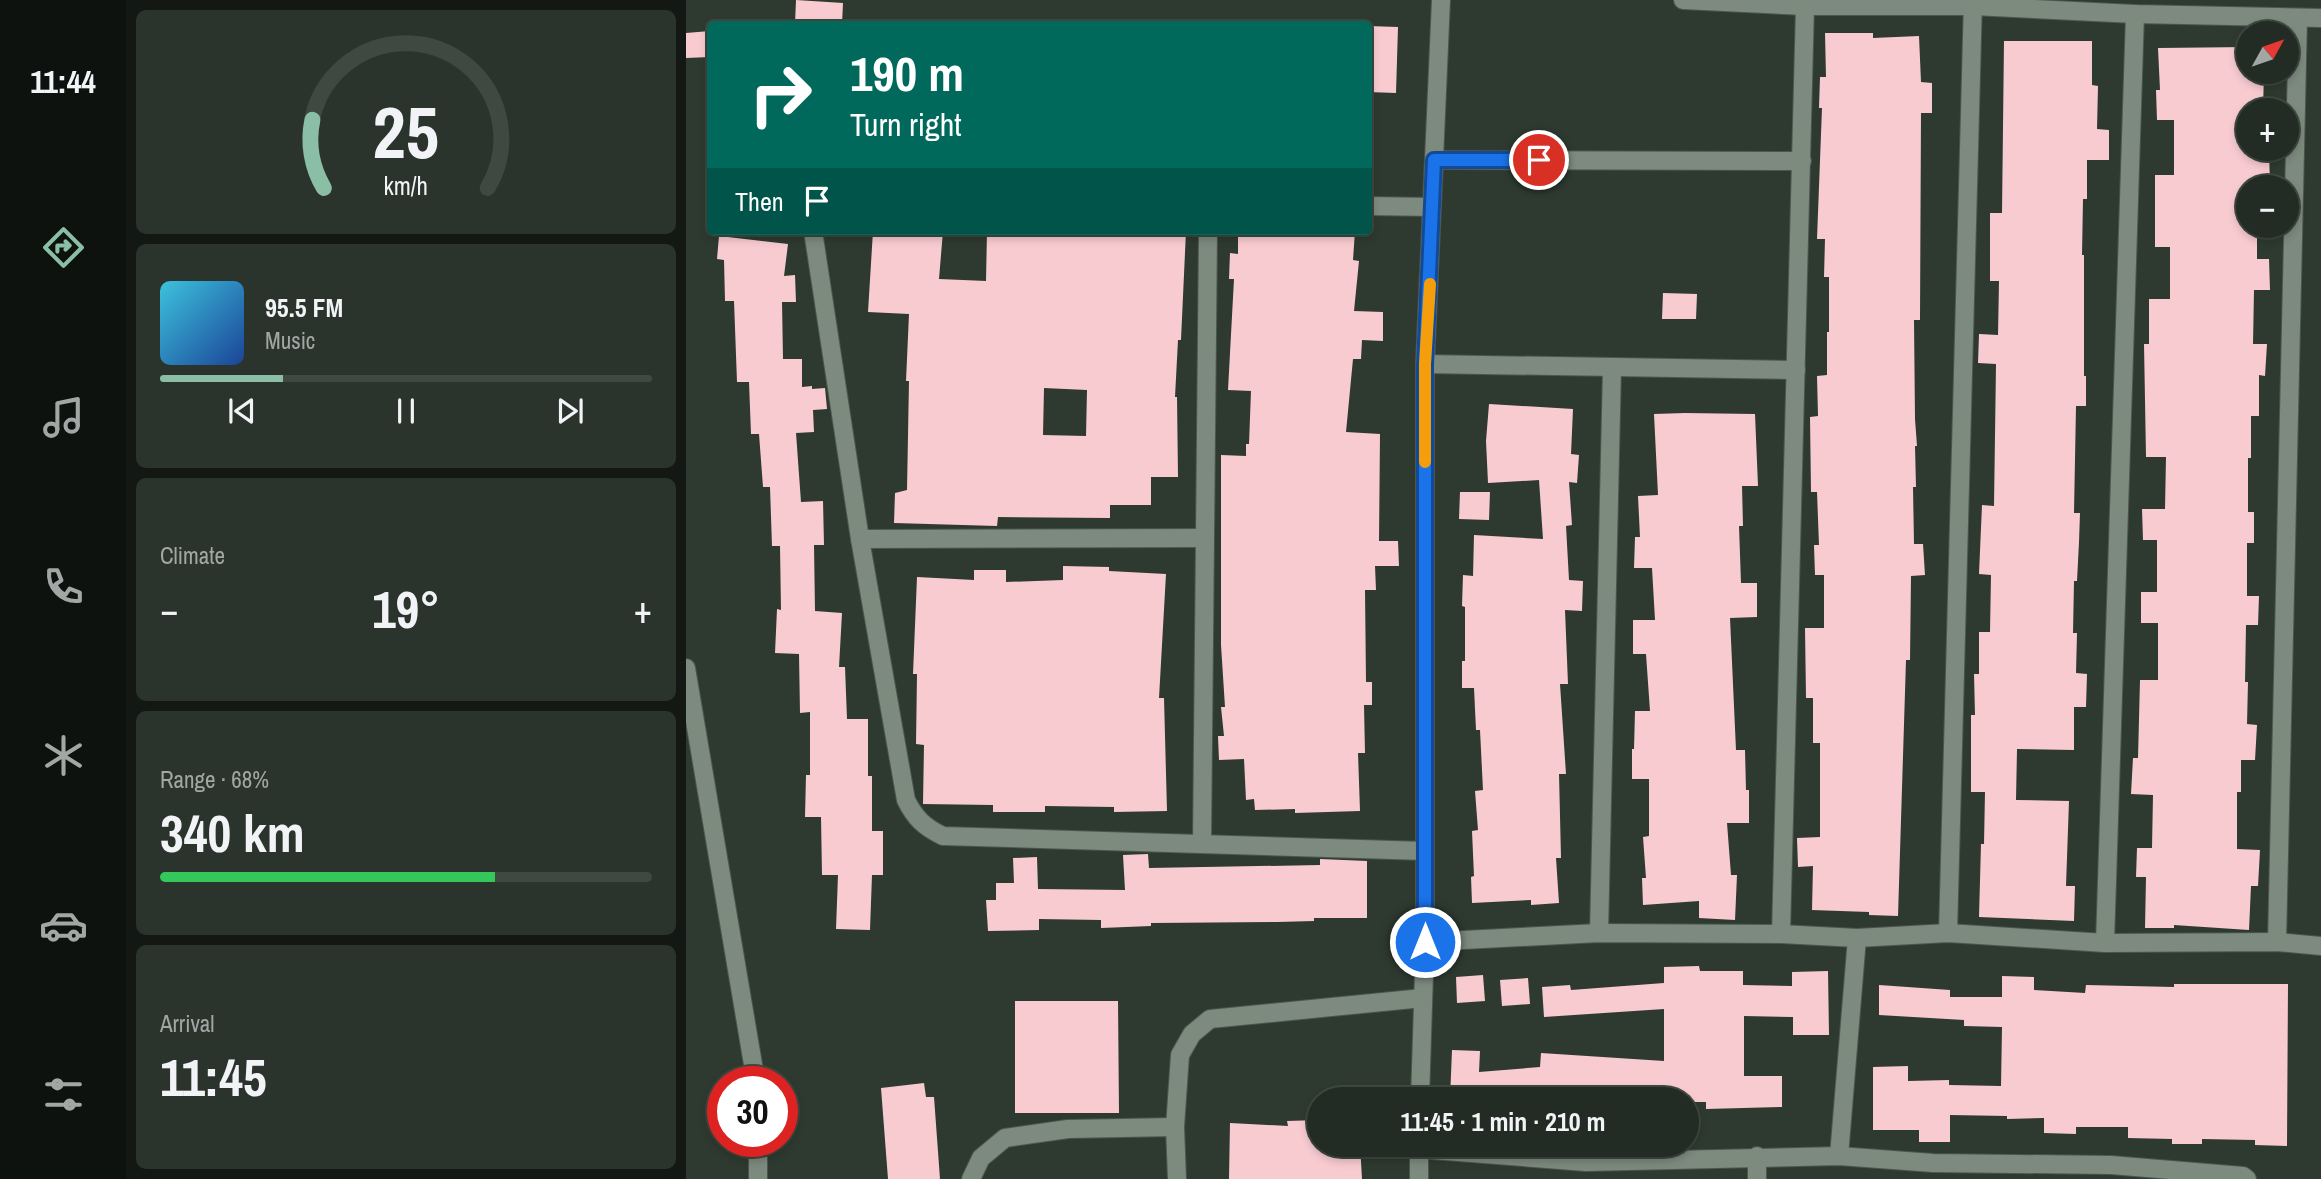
<!DOCTYPE html>
<html lang="en">
<head>
<meta charset="utf-8">
<style>
	:root { --surface:#222c24; --page:#2a342c; --text:#f1f3f6; --muted:#a2a7a6; --line:#3f4841; --accent:#8abfa5 }
	body { margin:0; font-family:"Archivo Narrow",sans-serif; background:var(--page); color:var(--text); height:100vh; display:flex; flex-direction:column; font-size:26px; white-space:nowrap }
	* { box-sizing:border-box; margin:0 }
	p { font-size:23px; color:var(--muted) }
	.icon { flex:none; width:38px; height:38px; fill:none; stroke:currentColor; stroke-width:2; stroke-linecap:round; stroke-linejoin:round }
	.map { position:relative; flex:1; overflow:hidden }
	.details { display:flex; flex-direction:column; gap:10px; padding:10px; background:#131814; width:560px }
	.details>* { flex:none }
	.banner { position:absolute; left:21px; top:21px; width:665px; height:214px; border-radius:7px; box-shadow:0 4px 10px #0003,0 0 0 2px var(--line); background:#00695c; color:#fff; overflow:hidden }
	.needle { width:46px; rotate:50deg }
	.tools { position:absolute; left:1550px; top:21px; display:grid; gap:14px }
	.tools a { display:grid; place-items:center; width:63px; height:63px; border-radius:50%; background:var(--surface); box-shadow:0 4px 10px #0003,0 0 0 2px var(--line); font-size:35px }
	.speed { position:absolute; left:21px; top:1066px; display:flex; gap:14px; font-size:35px; font-weight:700; text-align:center }
	.speed>* { display:grid; place-content:center; width:91px; height:91px; border-radius:50%; background:var(--surface); box-shadow:0 4px 10px #0003,0 0 0 2px var(--line); line-height:1 }
	.speed .limit { border:10px solid #d22; background:#fff; color:#111 }
	.pin { position:absolute; display:grid; place-items:center; width:60px; height:60px; color:#fff; margin:-30px; border:4px solid #fff; border-radius:50%; box-shadow:0 2px 7px #0007 }
	.me { position:absolute; width:77px; margin:-38px; rotate:0deg; stroke-linejoin:round; filter:drop-shadow(0 0 5px #0008) }
	.turn { display:flex; align-items:center; gap:24px; height:147px; padding:0 28px; font-size:32px }
	.turn .icon { width:91px; height:91px; stroke-width:2.5 }
	.turn b { display:block; font-size:49px; line-height:60px }
	.then { display:flex; align-items:center; height:66px; padding:0 28px; background:#0003; gap:14px; font-size:26px }
	.big { font-size:52px; font-weight:800; line-height:1.1 }
	.details .card { flex:1; display:flex; flex-direction:column; justify-content:center; gap:10px; min-width:0; padding:0 24px; border-radius:10px; background:var(--page) }
	.details .dial { align-items:center; gap:0 }
	.dial svg { height:182px; overflow:visible; fill:none; stroke:var(--line); stroke-width:7; stroke-linecap:round; text-anchor:middle }
	.dial text { fill:var(--text); stroke:none }
	.song { display:flex; align-items:center; gap:21px }
	.cover { width:84px; height:84px; border-radius:10px; background:linear-gradient(135deg,hsl(190 70% 55%),hsl(220 70% 35%)) }
	.played { height:7px; border-radius:4px; background:linear-gradient(90deg,var(--accent) 25%,var(--line) 25%) }
	.keys { display:flex; justify-content:space-around; direction:ltr }
	.heat { display:flex; justify-content:space-between; align-items:center; font-size:38px; direction:ltr }
	.charge { height:10px; border-radius:5px; background:linear-gradient(90deg,#34c759 68%,var(--line) 0) }
	.trip { position:absolute; left:621px; top:1087px; width:392px; height:70px; border-radius:35px; background:var(--surface); box-shadow:0 4px 10px #0003,0 0 0 2px var(--line); font-weight:800; line-height:70px; text-align:center }
	main { display:flex; flex:1; min-height:0 }
	.tab-bar { display:flex; flex-direction:column; width:126px; justify-content:space-around; align-items:center; background:#0e120e; color:var(--muted) }
	.tab-bar .icon { width:49px; height:49px }
	.tab-bar .current { color:var(--accent) }
	.tab-bar b { font-size:32px; color:var(--text) }
	.map>svg:first-child { display:block }
	.building { fill:#f8cbd1; fill-rule:evenodd }
	.lines { fill:none; stroke-linecap:round; stroke-linejoin:round }
	.minor-casing { stroke:#4c564e; stroke-width:20 }
	.minor { stroke:#7d8a7e; stroke-width:18 }
	.route-casing { stroke:#114b97; stroke-width:18 }
	.route { stroke:#1a73e8; stroke-width:12 }
	.slow { stroke:#f59e0b; stroke-width:12 }
</style>
</head>
<body>
<main>
<nav class="tab-bar">
<b>11:44</b>
<svg class="icon current" aria-label="directions" viewBox="0 0 24 24"><path d="M12 3l9 9-9 9-9-9zM9 14v-3h6M13 9l2 2-2 2"/></svg>
<svg class="icon" aria-label="music" viewBox="0 0 24 24"><path d="M9 18V5l10-2v13"/><circle cx="6" cy="18" r="3"/><circle cx="16" cy="16" r="3"/></svg>
<svg class="icon" aria-label="phone" viewBox="0 0 24 24"><path d="M5 4h4l2 5-3 2q2 4 5 5l2-3 5 2v4C11 20 4 13 5 4z"/></svg>
<svg class="icon" aria-label="climate" viewBox="0 0 24 24"><path d="M12 3v18M4 7l16 10M4 17L20 7"/></svg>
<svg class="icon" aria-label="car" viewBox="0 0 24 24"><path d="M5 17H2v-5l4-1 3-4h7l3 4 3 1v5h-3M9 17h6M6 11h13"/><circle cx="7" cy="17" r="2"/><circle cx="17" cy="17" r="2"/></svg>
<svg class="icon" aria-label="filters" viewBox="0 0 24 24"><path d="M4 7h16M4 17h16"/><circle cx="9" cy="7" r="2"/><circle cx="15" cy="17" r="2"/></svg>
</nav>
<section class="details">
<div class="card dial"><svg viewBox="0 0 100 80">
<path d="M14 69A42 42 0 1 1 86 69"/>
<path d="M14 69A42 42 0 0 1 9 39" stroke="#8abfa5"/>
<text x="50" y="56" font-size="32" font-weight="700">25</text>
<text x="50" y="72" font-size="11">km/h</text>
</svg></div>
<div class="card">
<div class="song"><i class="cover"></i><div><b>95.5 FM</b><p>Music</p></div></div>
<div class="played"></div>
<div class="keys"><svg class="icon" aria-label="previous" viewBox="0 0 24 24"><path d="M18 5L8 12l10 7zM5 5v14"/></svg><svg class="icon" aria-label="pause" viewBox="0 0 24 24"><path d="M8 5v14M16 5v14"/></svg><svg class="icon" aria-label="next" viewBox="0 0 24 24"><path d="M6 5l10 7-10 7zM19 5v14"/></svg></div>
</div>
<div class="card"><p>Climate</p>
<div class="heat"><a>−</a><b class="big">19°</b><a>+</a></div>
</div>
<div class="card"><p>Range · 68%</p><b class="big">340 km</b><div class="charge"></div></div>
<div class="card"><p>Arrival</p><b class="big">11:45</b></div>
</section>
<div class="map">
<svg width="1635" height="1179" viewBox="0 0 1635 1179">
	<rect width="100%" height="100%" fill="#2e3a30"/>
	<g class="building">
		<path d="M 110,0 L 157,3 L 156,24 L 109,24 Z"/>
		<path d="M 682,26 L 712,27 L 710,93 L 682,92 Z"/>
		<path d="M 24,31 L 24,57 L 0,58 L 0,33 Z"/>
		<path d="M 1139,33 L 1187,33 L 1187,38 L 1233,36 L 1235,82 L 1246,83 L 1246,113 L 1235,113 L 1234,320 L 1228,320 L 1229,419 L 1231,446 L 1229,446 L 1230,487 L 1227,487 L 1228,544 L 1237,544 L 1239,575 L 1225,576 L 1224,660 L 1220,660 L 1212,916 L 1183,915 L 1183,912 L 1126,910 L 1127,866 L 1112,867 L 1111,838 L 1134,837 L 1134,743 L 1127,743 L 1127,698 L 1120,698 L 1119,628 L 1138,628 L 1138,575 L 1129,575 L 1128,545 L 1133,545 L 1131,492 L 1125,492 L 1124,417 L 1132,416 L 1131,376 L 1141,375 L 1141,332 L 1143,332 L 1143,277 L 1138,277 L 1139,239 L 1131,239 L 1136,108 L 1133,108 L 1134,77 L 1140,77 Z"/>
		<path d="M 1318,41 L 1406,41 L 1406,85 L 1412,86 L 1411,129 L 1423,130 L 1423,160 L 1401,160 L 1401,199 L 1397,199 L 1396,255 L 1398,255 L 1398,376 L 1400,376 L 1400,406 L 1390,406 L 1388,513 L 1394,513 L 1393,542 L 1391,581 L 1388,581 L 1387,633 L 1391,633 L 1390,673 L 1401,674 L 1400,707 L 1388,707 L 1388,750 L 1331,749 L 1330,800 L 1383,801 L 1380,886 L 1389,886 L 1388,921 L 1293,917 L 1295,844 L 1298,844 L 1299,792 L 1285,792 L 1285,715 L 1289,715 L 1288,674 L 1293,674 L 1293,632 L 1304,632 L 1305,575 L 1293,574 L 1296,505 L 1308,506 L 1310,364 L 1292,363 L 1293,334 L 1312,335 L 1313,281 L 1304,281 L 1304,213 L 1316,213 Z"/>
		<path d="M 1563,47 L 1563,72 L 1578,72 L 1577,110 L 1563,110 L 1563,149 L 1583,149 L 1584,187 L 1563,187 L 1563,226 L 1571,226 L 1571,259 L 1583,259 L 1584,290 L 1568,290 L 1567,344 L 1581,344 L 1579,376 L 1573,375 L 1573,416 L 1565,416 L 1565,458 L 1562,458 L 1562,512 L 1568,512 L 1568,543 L 1561,543 L 1561,596 L 1573,596 L 1572,625 L 1560,625 L 1559,682 L 1562,682 L 1561,724 L 1571,725 L 1569,760 L 1555,760 L 1555,792 L 1551,792 L 1551,849 L 1574,850 L 1572,886 L 1565,886 L 1563,930 L 1488,925 L 1488,928 L 1459,928 L 1460,877 L 1450,877 L 1451,848 L 1466,848 L 1467,795 L 1445,794 L 1447,758 L 1452,758 L 1454,680 L 1472,680 L 1472,623 L 1455,623 L 1455,592 L 1471,592 L 1471,540 L 1457,540 L 1456,509 L 1479,509 L 1480,457 L 1460,457 L 1458,344 L 1463,344 L 1463,299 L 1484,299 L 1484,247 L 1469,247 L 1469,175 L 1488,175 L 1488,120 L 1471,120 L 1470,90 L 1474,90 L 1472,48 Z"/>
		<path d="M 187,231 L 257,231 L 253,279 L 300,281 L 301,231 L 500,231 L 495,340 L 492,340 L 489,397 L 491,397 L 492,477 L 465,477 L 465,505 L 424,505 L 424,518 L 312,517 L 311,526 L 208,523 L 209,493 L 221,490 L 223,381 L 220,381 L 223,314 L 182,312 ZM 358,388 L 401,390 L 400,436 L 357,435 Z"/>
		<path d="M 552,231 L 669,231 L 667,260 L 673,261 L 668,311 L 697,312 L 697,341 L 676,340 L 675,359 L 667,359 L 660,432 L 694,434 L 693,541 L 712,541 L 713,566 L 689,566 L 690,590 L 679,590 L 680,682 L 686,682 L 686,705 L 678,705 L 679,753 L 672,753 L 674,811 L 609,813 L 609,809 L 569,810 L 568,799 L 560,800 L 558,759 L 533,760 L 532,736 L 538,736 L 535,707 L 539,707 L 535,645 L 535,455 L 560,456 L 560,444 L 563,444 L 565,391 L 542,390 L 548,279 L 543,279 L 544,253 L 552,254 Z"/>
		<path d="M 33,236 L 102,244 L 98,276 L 109,275 L 110,302 L 96,302 L 97,359 L 116,359 L 116,387 L 126,386 L 126,389 L 139,388 L 141,409 L 127,410 L 128,432 L 110,433 L 115,502 L 137,501 L 138,545 L 128,545 L 129,611 L 156,613 L 153,667 L 159,667 L 161,719 L 182,719 L 182,776 L 186,776 L 186,831 L 197,831 L 197,875 L 186,875 L 184,930 L 150,929 L 152,875 L 136,875 L 135,817 L 119,817 L 120,775 L 124,775 L 124,712 L 114,713 L 113,654 L 89,653 L 91,609 L 95,610 L 94,546 L 86,546 L 84,487 L 77,487 L 73,434 L 65,434 L 63,382 L 51,382 L 48,301 L 39,301 L 38,260 L 31,259 Z"/>
		<path d="M 977,293 L 1011,294 L 1010,319 L 976,319 Z"/>
		<path d="M 803,404 L 887,409 L 885,454 L 893,455 L 891,483 L 883,482 L 886,525 L 880,526 L 883,580 L 897,581 L 896,611 L 879,610 L 882,684 L 874,684 L 880,774 L 873,774 L 875,858 L 870,858 L 873,903 L 845,905 L 845,900 L 786,903 L 785,877 L 788,876 L 786,831 L 792,830 L 789,791 L 797,790 L 794,730 L 790,730 L 788,688 L 776,688 L 776,661 L 779,661 L 779,607 L 776,606 L 777,575 L 787,576 L 788,535 L 857,539 L 853,480 L 802,483 L 800,441 Z"/>
		<path d="M 999,413 L 1069,414 L 1072,486 L 1056,486 L 1057,526 L 1053,526 L 1055,583 L 1071,583 L 1071,617 L 1044,618 L 1050,750 L 1059,750 L 1060,790 L 1063,790 L 1063,823 L 1041,823 L 1045,875 L 1051,875 L 1049,920 L 1013,918 L 1013,901 L 957,905 L 956,878 L 960,878 L 957,837 L 963,836 L 963,779 L 946,779 L 946,749 L 948,749 L 949,711 L 964,711 L 960,654 L 947,654 L 947,620 L 969,620 L 966,568 L 948,568 L 949,537 L 954,537 L 952,496 L 972,495 L 968,414 Z"/>
		<path d="M 774,492 L 804,492 L 803,520 L 773,519 Z"/>
		<path d="M 377,566 L 423,567 L 423,571 L 480,574 L 473,698 L 478,698 L 481,811 L 428,812 L 428,807 L 359,806 L 359,812 L 307,812 L 307,805 L 237,804 L 238,745 L 230,744 L 231,674 L 227,674 L 231,577 L 288,580 L 288,570 L 320,570 L 320,582 L 377,580 Z"/>
		<path d="M 462,854 L 463,868 L 634,865 L 634,859 L 681,861 L 681,918 L 628,918 L 628,921 L 591,922 L 465,923 L 465,926 L 415,928 L 415,920 L 353,919 L 353,930 L 302,931 L 300,900 L 310,900 L 310,883 L 328,883 L 327,858 L 351,857 L 352,889 L 439,890 L 437,855 Z"/>
		<path d="M 1013,966 L 1014,971 L 1057,971 L 1057,985 L 1106,986 L 1106,972 L 1142,971 L 1143,1035 L 1107,1035 L 1107,1017 L 1058,1016 L 1058,1076 L 1096,1076 L 1096,1107 L 1020,1109 L 1020,1102 L 1001,1102 L 1001,1099 L 853,1099 L 853,1095 L 764,1099 L 766,1050 L 794,1051 L 793,1072 L 854,1067 L 855,1053 L 978,1061 L 978,1009 L 858,1017 L 856,987 L 884,985 L 885,990 L 978,983 L 978,967 Z"/>
		<path d="M 797,975 L 799,1001 L 771,1003 L 770,977 Z"/>
		<path d="M 1316,976 L 1348,977 L 1348,990 L 1399,993 L 1400,985 L 1488,987 L 1488,984 L 1602,984 L 1601,1146 L 1569,1145 L 1569,1140 L 1516,1139 L 1516,1144 L 1486,1144 L 1486,1139 L 1442,1138 L 1442,1127 L 1390,1127 L 1390,1134 L 1358,1133 L 1358,1118 L 1321,1119 L 1321,1116 L 1264,1115 L 1264,1142 L 1233,1142 L 1233,1130 L 1187,1130 L 1187,1067 L 1222,1066 L 1222,1081 L 1263,1080 L 1263,1085 L 1315,1086 L 1316,1027 L 1278,1026 L 1278,1020 L 1193,1015 L 1193,985 L 1264,990 L 1264,997 L 1316,997 Z"/>
		<path d="M 842,978 L 844,1004 L 816,1006 L 814,980 Z"/>
		<path d="M 329,1001 L 432,1001 L 433,1113 L 329,1113 Z"/>
		<path d="M 238,1083 L 240,1097 L 248,1097 L 254,1179 L 202,1179 L 195,1088 Z"/>
		<path d="M 634,1120 L 634,1144 L 674,1144 L 676,1179 L 543,1179 L 544,1123 L 602,1126 L 601,1121 Z"/>
	</g>
	<g class="lines">
		<g class="minor-casing">
			<g id="minor">
				<path d="M 997,0 L 1119,6 L 1287,6 L 1449,14 L 1635,18"/>
				<path d="M 748,160 L 1116,161"/>
				<path d="M 682,206 L 746,207"/>
				<path d="M 127,231 L 174,539 L 220,800 C 229,818 238,827 257,836 L 739,851"/>
				<path d="M 739,364 L 1110,370"/>
				<path d="M 174,539 L 518,538"/>
				<path d="M 0,668 L 70,1082"/>
				<path d="M 516,843 L 522,231"/>
				<path d="M 913,933 L 926,368"/>
				<path d="M 1262,933 L 1287,0"/>
				<path d="M 1095,934 L 1119,6"/>
				<path d="M 739,942 L 913,933 L 1095,934 L 1171,938 L 1262,933 L 1419,943 L 1591,942 L 1635,946"/>
				<path d="M 1591,942 L 1612,18"/>
				<path d="M 1419,943 L 1449,14"/>
				<path d="M 734,1099 L 739,942 L 739,364 L 755,0"/>
				<path d="M 72,1141 L 72,1179"/>
				<path d="M 733,1149 L 900,1162 L 1153,1156 L 1247,1163 L 1425,1165 L 1557,1176 L 1561,1179"/>
				<path d="M 1071,1156 L 1071,1179"/>
				<path d="M 1153,1156 L 1171,938"/>
				<path d="M 285,1179 L 295,1158 L 319,1138 L 382,1129 L 489,1127"/>
				<path d="M 491,1179 L 489,1127 L 494,1055 L 506,1034 L 524,1019 L 737,998"/>
				<path d="M 733,1179 L 733,1144"/>
			</g>
		</g>
		<use href="#minor" class="minor"/>
	</g>
	<g class="lines">
		<g class="route-casing">
			<path id="route" d="M 739,942 L 739,364 L 748,160 L 853,160"/>
		</g>
		<use href="#route" class="route"/>
		<path class="slow" d="M 739,462 L 739,364 L 744,284"/>
	</g>
</svg>
<div class="tools">
<a><svg class="needle" viewBox="-14 -14 28 28"><path d="M0-13l5 13h-10z" fill="#e53935"/><path d="M0 13l5-13h-10z" fill="#a2a7a6"/></svg></a>
<a>+</a>
<a>−</a>
</div>
<div class="speed"><div class="limit">30</div></div>
<div class="pin" style="left:853px;top:160px;background:#d93025"><svg class="icon" aria-label="arrive" viewBox="0 0 24 24"><path d="M6 21V4h12l-3 4 3 4H6"/></svg></div>
<svg class="me" style="left:739px;top:942px" viewBox="-20 -20 40 40"><circle r="17" fill="#1a73e8" stroke="#fff" stroke-width="3"/><path d="M0-11L8 9 0 5-8 9z" fill="#fff"/></svg>
<div class="trip">11:45 · 1 min · 210 m</div>
<div class="banner">
<div class="turn"><svg class="icon" aria-label="right" viewBox="0 0 24 24"><path d="M7 20v-9h11M14 6l5 5-5 5"/></svg><div><b>190 m</b>Turn right</div></div>
<div class="then">Then<svg class="icon" aria-label="arrive" viewBox="0 0 24 24"><path d="M6 21V4h12l-3 4 3 4H6"/></svg></div>
</div>
</div>
</main>
</body>
</html>
